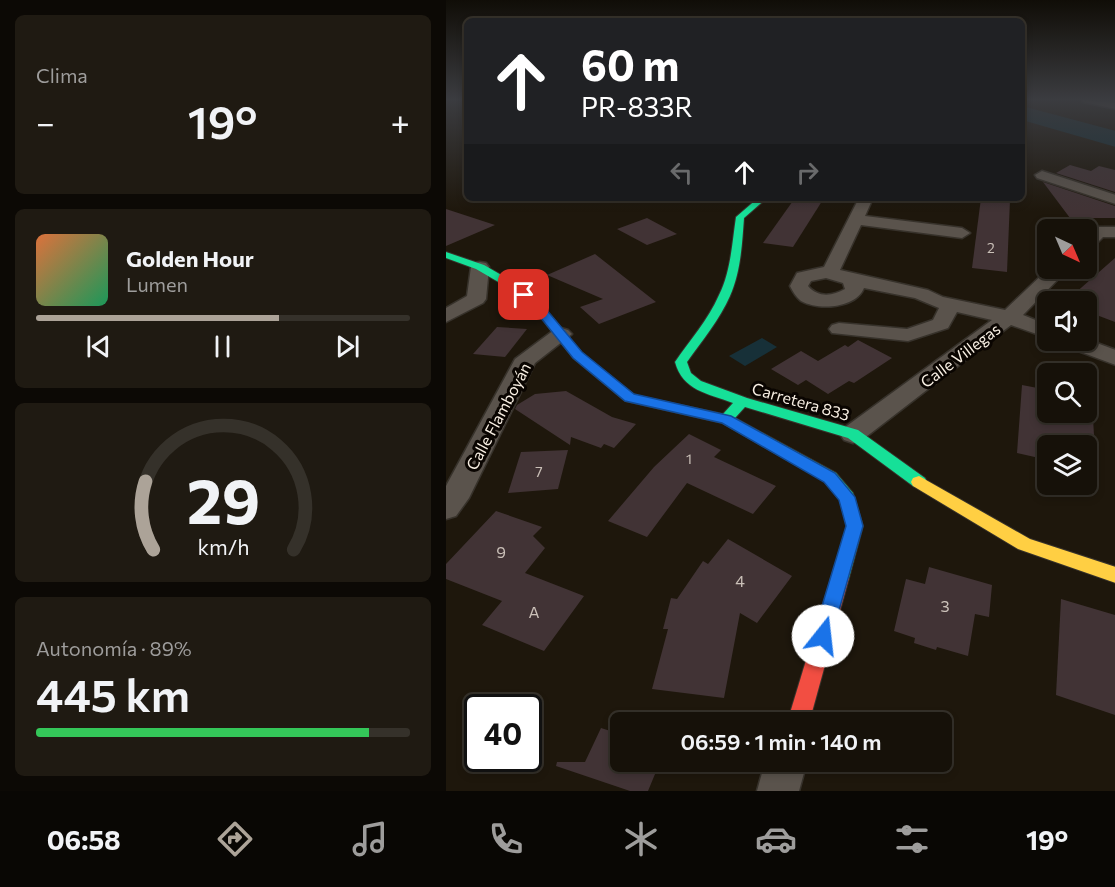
<!DOCTYPE html>
<html lang="es">
<head>
<meta charset="utf-8">
<style>
	:root { --surface:#161109; --page:#1f1a12; --text:#f1f3f6; --muted:#9e9d9c; --line:#35312a; --accent:#aca398 }
	body { margin:0; font-family:Commissioner,sans-serif; background:var(--page); color:var(--text); height:100vh; display:flex; flex-direction:column; font-size:22px; white-space:nowrap }
	* { box-sizing:border-box; margin:0 }
	p { font-size:20px; color:var(--muted) }
	.icon { flex:none; width:33px; height:33px; fill:none; stroke:currentColor; stroke-width:2; stroke-linecap:round; stroke-linejoin:round }
	.map { position:relative; flex:1; overflow:hidden }
	.panel { display:flex; flex-direction:column; gap:15px; padding:15px; background:#0c0905; width:446px }
	.panel>* { flex:none }
	.guide { position:absolute; left:18px; top:18px; width:561px; height:183px; border-radius:9px; box-shadow:0 3px 9px #0003,0 0 0 2px var(--line); background:#202124; color:#fff; overflow:hidden }
	.needle { width:39px; rotate:136deg }
	.fabs { position:absolute; left:591px; top:219px; display:grid; gap:12px }
	.fabs a { display:grid; place-items:center; width:60px; height:60px; border-radius:9px; background:var(--surface); box-shadow:0 3px 9px #0003,0 0 0 2px var(--line); font-size:30px }
	.speed { position:absolute; left:18px; top:694px; display:flex; gap:12px; font-size:30px; font-weight:700; text-align:center }
	.speed>* { display:grid; place-content:center; width:78px; height:78px; border-radius:50%; background:var(--surface); box-shadow:0 3px 9px #0003,0 0 0 2px var(--line); line-height:1 }
	.speed .limit { border:3px solid #111; border-radius:9px; background:#fff; color:#111 }
	.pin { position:absolute; display:grid; place-items:center; width:51px; height:51px; color:#fff; margin:-26px; border-radius:12px; box-shadow:0 3px 9px #0006 }
	.me { position:absolute; width:66px; margin:-33px; rotate:16deg; stroke-linejoin:round; filter:drop-shadow(0 0 4px #0008) }
	.turn { display:flex; align-items:center; gap:21px; height:126px; padding:0 18px; font-size:27px }
	.turn .icon { width:78px; height:78px; stroke-width:2.5 }
	.turn b { display:block; font-size:42px; line-height:51px }
	.lanes { display:flex; align-items:center; height:57px; padding:0 18px; background:#0003; justify-content:center; gap:30px; direction:ltr }
	.lanes .off { opacity:.35 }
	.big { font-size:45px; font-weight:600; line-height:1.1 }
	.panel .tile { flex:1; display:flex; flex-direction:column; justify-content:center; gap:9px; min-width:0; padding:0 21px; border-radius:9px; background:var(--page) }
	.panel .dial { align-items:center; gap:0 }
	.dial svg { height:156px; overflow:visible; fill:none; stroke:var(--line); stroke-width:7; stroke-linecap:round; text-anchor:middle }
	.dial text { fill:var(--text); stroke:none }
	.song { display:flex; align-items:center; gap:18px }
	.cover { width:72px; height:72px; border-radius:9px; background:linear-gradient(135deg,hsl(20 70% 55%),hsl(150 70% 35%)) }
	.played { height:6px; border-radius:3px; background:linear-gradient(90deg,var(--accent) 65%,var(--line) 65%) }
	.keys { display:flex; justify-content:space-around; direction:ltr }
	.heat { display:flex; justify-content:space-between; align-items:center; font-size:33px; direction:ltr }
	.charge { height:9px; border-radius:4px; background:linear-gradient(90deg,#34c759 89%,var(--line) 0) }
	.trip { position:absolute; left:164px; top:712px; width:342px; height:60px; border-radius:9px; background:var(--surface); box-shadow:0 3px 9px #0003,0 0 0 2px var(--line); font-weight:600; line-height:60px; text-align:center }
	.menu { display:flex; height:96px; justify-content:space-around; align-items:center; background:#090704; color:var(--muted) }
	.menu .icon { width:42px; height:42px }
	.menu .on { color:var(--accent) }
	.menu b { font-size:27px; color:var(--text) }
	main { display:flex; flex:1; min-height:0 }
	.map>svg:first-child { display:block }
	.water { fill:#173038 }
	.lines { fill:none; stroke-linecap:round; stroke-linejoin:round }
	.river { fill:#173038; fill-rule:evenodd }
	.building { fill:#413335 }
	.street-casing { stroke:#37322b; stroke-width:3 }
	.fast-casing { stroke:#37322b; stroke-width:2 }
	.slow-casing { stroke:#37322b; stroke-width:2 }
	.jam-casing { stroke:#37322b; stroke-width:2 }
	.street { fill:#5a534c; fill-rule:evenodd }
	.fast { fill:#16e098; fill-rule:evenodd }
	.slow { fill:#ffcf43; fill-rule:evenodd }
	.jam { fill:#f24e42; fill-rule:evenodd }
	.route { fill:#1a73e8; stroke:#114b97; stroke-width:1.5 }
	.labels { text-anchor:middle; dominant-baseline:central; stroke-width:6; stroke-linejoin:round; paint-order:stroke }
	.number-label { font-size:14px; fill:#cac0b8 }
	.street-label { font-size:16px; fill:#f8efe3; stroke:#0a0501 }
	.near-number-label { font-size:16px; fill:#cac0b8 }
</style>
</head>
<body>
<main>
<section class="panel">
<div class="tile"><p>Clima</p>
<div class="heat"><a>−</a><b class="big">19°</b><a>+</a></div>
</div>
<div class="tile">
<div class="song"><i class="cover"></i><div><b>Golden Hour</b><p>Lumen</p></div></div>
<div class="played"></div>
<div class="keys"><svg class="icon" aria-label="previous" viewBox="0 0 24 24"><path d="M18 5L8 12l10 7zM5 5v14"/></svg><svg class="icon" aria-label="pause" viewBox="0 0 24 24"><path d="M8 5v14M16 5v14"/></svg><svg class="icon" aria-label="next" viewBox="0 0 24 24"><path d="M6 5l10 7-10 7zM19 5v14"/></svg></div>
</div>
<div class="tile dial"><svg viewBox="0 0 100 80">
<path d="M14 69A42 42 0 1 1 86 69"/>
<path d="M14 69A42 42 0 0 1 10 34" stroke="#aca398"/>
<text x="50" y="56" font-size="32" font-weight="700">29</text>
<text x="50" y="72" font-size="11">km/h</text>
</svg></div>
<div class="tile"><p>Autonomía · 89%</p><b class="big">445 km</b><div class="charge"></div></div>
</section>
<div class="map">
<svg width="670" height="791" viewBox="0 0 670 791">
	<rect width="100%" height="100%" fill="#1e170c"/>
	<path class="water" d="M 316,338 L 331,347 L 299,366 L 283,356 Z"/>
	<g class="lines">
		<path class="river" d="M 576,106 L 670,131 L 670,147 L 576,120 Z"/>
	</g>
	<g class="building">
		<path d="M 624,165 L 645,171 L 653,166 L 669,170 L 669,192 L 610,173 Z"/>
		<path d="M 597,182 L 669,206 L 669,218 L 624,218 Z"/>
		<path d="M 349,198 L 378,198 L 347,247 L 317,243 Z"/>
		<path d="M 535,198 L 564,200 L 561,272 L 526,268 Z"/>
		<path d="M 0,209 L 49,225 L 0,246 Z"/>
		<path d="M 201,218 L 231,234 L 201,245 L 171,229 Z"/>
		<path d="M 149,254 L 210,302 L 153,324 L 134,307 L 157,299 L 101,275 Z"/>
		<path d="M 669,258 L 669,322 L 640,311 L 640,302 L 619,302 Z"/>
		<path d="M 51,327 L 81,329 L 59,357 L 27,354 Z"/>
		<path d="M 412,340 L 446,358 L 408,383 L 403,381 L 382,394 L 360,380 L 352,385 L 325,369 L 355,351 L 372,361 L 399,345 L 402,347 Z"/>
		<path d="M 576,385 L 602,390 L 602,412 L 640,412 L 640,398 L 646,400 L 650,471 L 640,469 L 640,446 L 602,446 L 602,460 L 571,453 Z"/>
		<path d="M 120,391 L 166,417 L 190,424 L 168,448 L 158,444 L 155,448 L 125,437 L 124,445 L 69,409 L 71,405 L 89,394 Z"/>
		<path d="M 243,434 L 275,450 L 268,457 L 330,486 L 307,514 L 241,483 L 201,537 L 162,521 L 208,467 Z"/>
		<path d="M 122,450 L 112,489 L 62,493 L 75,452 Z"/>
		<path d="M 50,511 L 96,527 L 87,536 L 99,548 L 79,573 L 138,596 L 98,651 L 36,625 L 56,601 L 0,579 L 0,564 Z"/>
		<path d="M 282,539 L 346,576 L 311,623 L 294,613 L 278,698 L 206,689 L 222,629 L 217,629 L 225,598 L 231,599 L 257,561 L 262,564 Z"/>
		<path d="M 483,567 L 546,585 L 543,617 L 529,614 L 522,656 L 491,647 L 490,650 L 468,643 L 469,638 L 448,631 L 460,579 L 479,584 Z"/>
		<path d="M 615,599 L 669,615 L 669,715 L 610,695 Z"/>
		<path d="M 155,728 L 174,734 L 174,762 L 214,762 L 202,791 L 184,791 L 110,766 L 111,762 L 139,762 Z"/>
	</g>
	<g class="lines">
		<g class="street-casing">
			<g id="street">
				<path d="M 636,100 L 670,103 L 670,109 L 637,102 Z"/>
				<path d="M 596,171 L 670,195 L 670,204 L 591,178 L 589,175 Z"/>
				<path d="M 413,198 L 427,198 L 419,216 L 516,228 L 524,233 L 516,238 L 415,225 L 394,270 L 482,290 L 497,297 L 559,310 L 603,268 L 623,268 L 577,315 L 602,325 L 602,338 L 565,325 L 416,440 L 407,443 L 398,440 L 394,434 L 398,428 L 546,320 L 511,312 L 502,328 L 462,341 L 386,333 L 383,329 L 386,325 L 393,323 L 461,329 L 487,320 L 493,308 L 469,298 L 418,288 C 410,308 373,311 355,301 C 350,297 347,292 344,286 L 351,273 L 378,267 ZM 380,278 L 397,283 L 399,289 C 387,296 372,298 362,286 L 365,281 Z"/>
				<path d="M 653,227 L 670,227 L 670,237 L 657,237 L 646,248 L 640,249 L 640,235 Z"/>
				<path d="M 34,262 L 40,263 L 43,267 L 40,299 L 37,303 L 0,322 L 0,308 L 21,296 L 25,267 L 28,263 Z"/>
				<path d="M 115,328 L 122,330 L 126,334 L 89,363 L 23,498 L 10,516 L 0,519 L 0,486 L 69,359 L 108,330 Z"/>
				<path d="M 640,339 L 670,350 L 670,365 L 616,345 L 614,340 Z"/>
				<path d="M 319,762 L 361,762 L 353,791 L 311,791 Z"/>
			</g>
		</g>
		<g class="fast-casing">
			<path id="fast" d="M 312,198 L 321,198 L 298,218 C 296,244 295,271 284,296 C 274,319 256,341 241,362 L 245,373 L 255,381 L 301,398 L 412,430 L 479,478 L 481,482 L 479,486 L 473,488 L 467,486 L 402,438 L 299,407 L 289,418 L 390,473 L 407,493 L 417,526 L 403,578 L 400,584 L 394,586 L 388,584 L 385,578 L 401,526 L 394,499 L 378,481 L 276,423 L 179,401 L 127,358 L 87,308 L 61,287 L 30,269 L 0,258 L 0,252 L 38,265 L 69,283 L 95,304 L 135,352 L 188,395 L 277,414 L 287,403 C 261,393 237,391 229,362 C 244,340 262,320 273,295 C 285,271 286,243 290,217 Z"/>
		</g>
		<g class="slow-casing">
			<path id="slow" d="M 473,476 L 584,539 L 670,567 L 670,583 L 572,549 L 467,486 L 465,482 L 467,478 Z"/>
		</g>
		<g class="jam-casing">
			<path id="jam" d="M 394,570 L 400,572 L 403,578 L 363,723 L 341,723 L 385,578 L 388,572 Z"/>
		</g>
		<use href="#street" class="street"/>
		<use href="#fast" class="fast"/>
		<use href="#slow" class="slow"/>
		<use href="#jam" class="jam"/>
	</g>
	<linearGradient id="sky" x2="0" y2="1"><stop stop-color="#100d07"/><stop offset="0.47" stop-color="#3b3c40"/><stop offset="1" stop-color="#3b3c40" stop-opacity="0"/></linearGradient>
	<rect width="670" height="211" fill="url(#sky)"/>
	<path class="route" d="M 78,292 L 95,303 L 136,352 L 188,394 L 285,416 L 389,473 L 409,497 L 417,526 L 384,642 L 377,645 L 370,642 L 367,636 L 400,526 L 393,500 L 378,482 L 276,423 L 179,401 L 127,358 L 87,308 L 72,295 Z"/>
	<g class="labels">
		<g class="number-label">
			<text x="545" y="247">2</text>
			<text x="243" y="458">1</text>
			<text x="93" y="471">7</text>
		</g>
		<g class="street-label">
			<text transform="translate(514 355) rotate(-37)">Calle Villegas</text>
			<text transform="translate(355 401) rotate(16)">Carretera 833</text>
			<text transform="translate(52 416) rotate(-62)">Calle Flamboyán</text>
		</g>
		<g class="near-number-label">
			<text x="55" y="551">9</text>
			<text x="294" y="580">4</text>
			<text x="499" y="605">3</text>
			<text x="88" y="611">A</text>
		</g>
	</g>
</svg>
<div class="fabs">
<a><svg class="needle" viewBox="-14 -14 28 28"><path d="M0-13l5 13h-10z" fill="#e53935"/><path d="M0 13l5-13h-10z" fill="#9e9d9c"/></svg></a>
<a><svg class="icon" aria-label="sound" viewBox="0 0 24 24"><path d="M4 9h4l5-4v14l-5-4H4zM17 9q2 3 0 6"/></svg></a>
<a><svg class="icon" aria-label="search" viewBox="0 0 24 24"><circle cx="10" cy="10" r="6"/><path d="M15 15l6 6"/></svg></a>
<a><svg class="icon" aria-label="layers" viewBox="0 0 24 24"><path d="M12 4l9 5-9 5-9-5zM3 14l9 5 9-5"/></svg></a>
</div>
<div class="speed"><div class="limit">40</div></div>
<div class="pin" style="left:78px;top:295px;background:#d93025"><svg class="icon" aria-label="arrive" viewBox="0 0 24 24"><path d="M6 21V4h12l-3 4 3 4H6"/></svg></div>
<svg class="me" style="left:377px;top:636px" viewBox="-20 -20 40 40"><circle r="19" fill="#fff"/><path d="M0-13L10 11 0 6-10 11z" fill="#1a73e8"/></svg>
<div class="trip">06:59 · 1 min · 140 m</div>
<div class="guide">
<div class="turn"><svg class="icon" aria-label="ahead" viewBox="0 0 24 24"><path d="M12 20V5M6 11l6-6 6 6"/></svg><div><b>60 m</b>PR-833R</div></div>
<div class="lanes"><svg class="icon off" aria-label="left" viewBox="0 0 24 24"><path d="M17 20v-9H6M10 6l-5 5 5 5"/></svg><svg class="icon" aria-label="ahead" viewBox="0 0 24 24"><path d="M12 20V5M6 11l6-6 6 6"/></svg><svg class="icon off" aria-label="right" viewBox="0 0 24 24"><path d="M7 20v-9h11M14 6l5 5-5 5"/></svg></div>
</div>
</div>
</main>
<nav class="menu">
<b>06:58</b>
<svg class="icon on" aria-label="directions" viewBox="0 0 24 24"><path d="M12 3l9 9-9 9-9-9zM9 14v-3h6M13 9l2 2-2 2"/></svg>
<svg class="icon" aria-label="music" viewBox="0 0 24 24"><path d="M9 18V5l10-2v13"/><circle cx="6" cy="18" r="3"/><circle cx="16" cy="16" r="3"/></svg>
<svg class="icon" aria-label="phone" viewBox="0 0 24 24"><path d="M5 4h4l2 5-3 2q2 4 5 5l2-3 5 2v4C11 20 4 13 5 4z"/></svg>
<svg class="icon" aria-label="climate" viewBox="0 0 24 24"><path d="M12 3v18M4 7l16 10M4 17L20 7"/></svg>
<svg class="icon" aria-label="car" viewBox="0 0 24 24"><path d="M5 17H2v-5l4-1 3-4h7l3 4 3 1v5h-3M9 17h6M6 11h13"/><circle cx="7" cy="17" r="2"/><circle cx="17" cy="17" r="2"/></svg>
<svg class="icon" aria-label="filters" viewBox="0 0 24 24"><path d="M4 7h16M4 17h16"/><circle cx="9" cy="7" r="2"/><circle cx="15" cy="17" r="2"/></svg>
<b>19°</b>
</nav>
</body>
</html>
